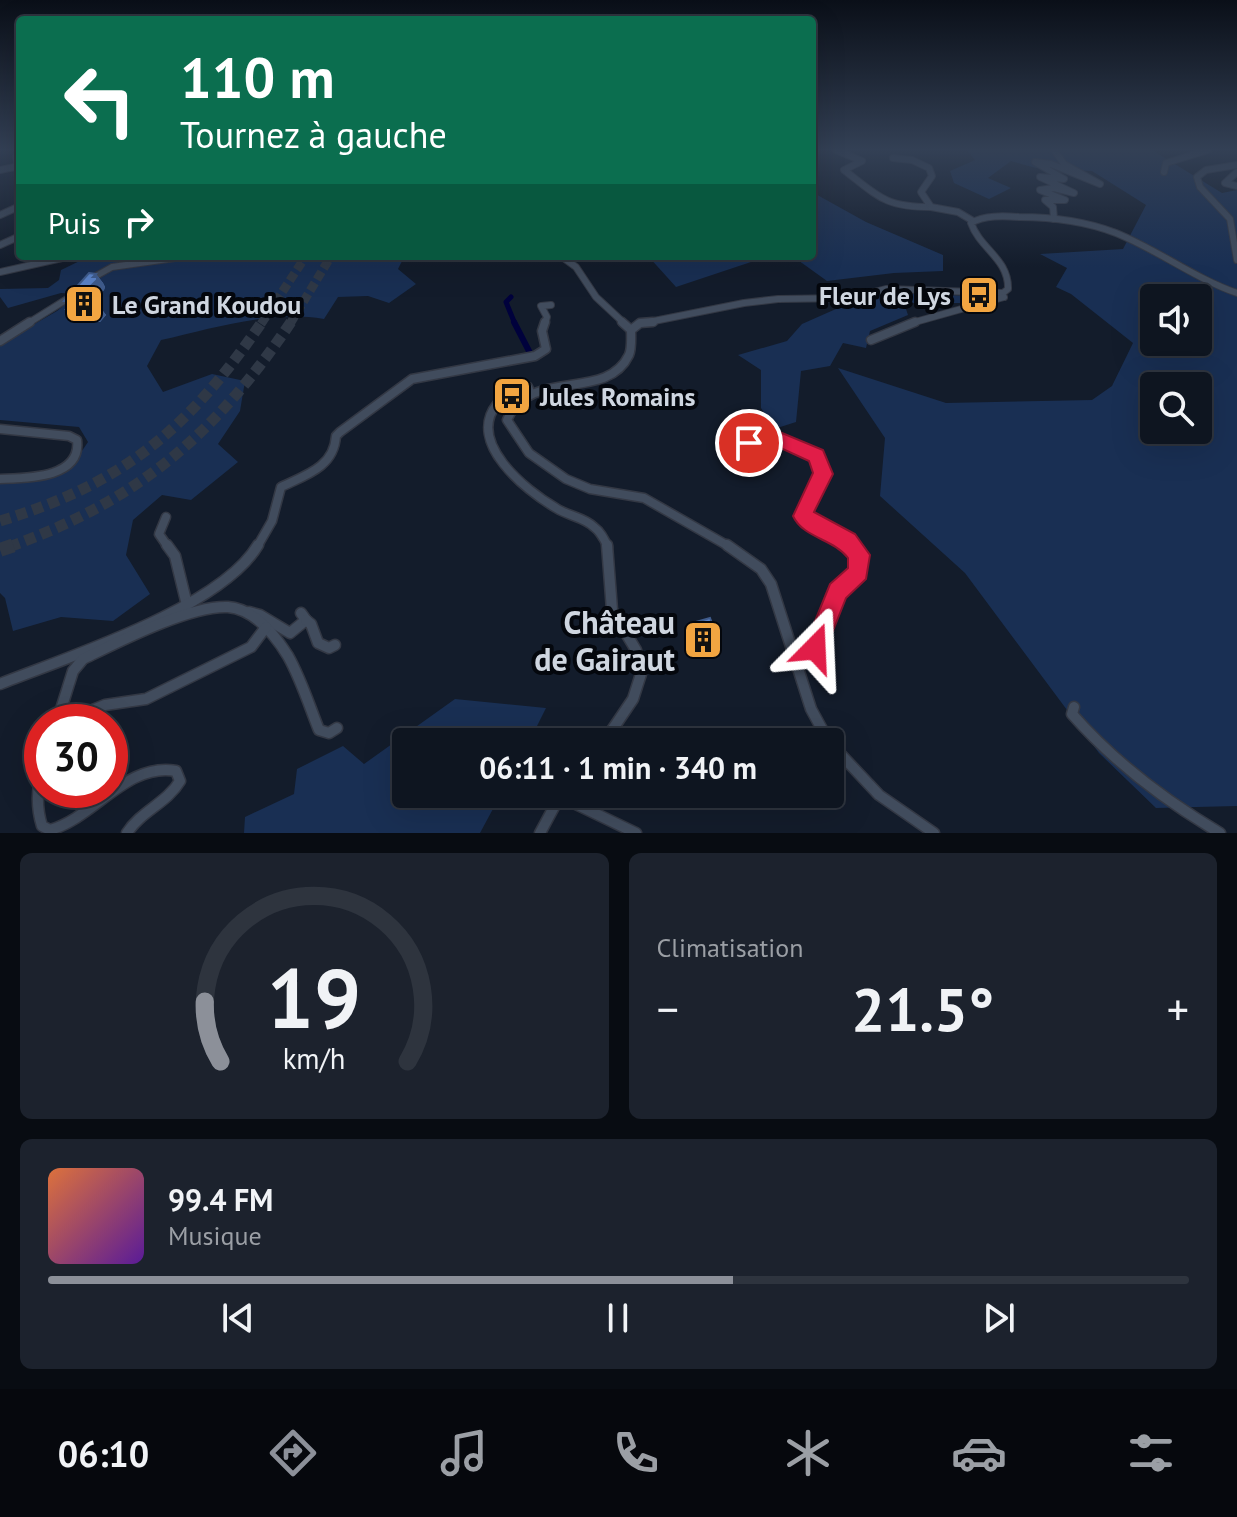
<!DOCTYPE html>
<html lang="fr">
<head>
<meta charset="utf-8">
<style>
	:root { --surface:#0e1520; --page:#1c222d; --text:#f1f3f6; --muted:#9b9fa5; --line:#2e343e; --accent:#8c9099 }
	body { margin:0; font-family:"PT Sans",sans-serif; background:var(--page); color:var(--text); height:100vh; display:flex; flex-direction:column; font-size:30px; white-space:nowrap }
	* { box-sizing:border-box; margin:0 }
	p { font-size:26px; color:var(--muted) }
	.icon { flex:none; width:44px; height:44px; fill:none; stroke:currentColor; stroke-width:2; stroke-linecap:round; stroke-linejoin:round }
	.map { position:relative; height:833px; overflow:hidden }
	.sheet { display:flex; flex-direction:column; gap:20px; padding:20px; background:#080c12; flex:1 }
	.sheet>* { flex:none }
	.guide { position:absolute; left:16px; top:16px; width:800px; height:244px; border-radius:8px; box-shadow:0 8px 32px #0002,0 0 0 2px var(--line); background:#0b6e4f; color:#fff; overflow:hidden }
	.buttons { position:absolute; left:1140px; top:284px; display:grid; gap:16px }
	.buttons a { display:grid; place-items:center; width:72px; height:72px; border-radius:8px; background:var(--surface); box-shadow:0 8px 32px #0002,0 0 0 2px var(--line); font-size:40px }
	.speed { position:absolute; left:24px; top:704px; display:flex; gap:16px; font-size:40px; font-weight:700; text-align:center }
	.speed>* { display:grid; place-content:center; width:104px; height:104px; border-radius:50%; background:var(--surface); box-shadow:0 8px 32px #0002,0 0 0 2px var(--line); line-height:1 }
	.speed .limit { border:12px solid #d22; background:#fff; color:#111 }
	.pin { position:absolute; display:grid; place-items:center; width:68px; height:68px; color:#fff; margin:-34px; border:4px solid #fff; border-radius:50%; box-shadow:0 2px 8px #0007 }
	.me { position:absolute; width:88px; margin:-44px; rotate:21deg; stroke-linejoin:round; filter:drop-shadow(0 0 6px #0008) }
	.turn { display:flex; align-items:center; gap:28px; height:168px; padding:0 32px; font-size:36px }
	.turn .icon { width:104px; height:104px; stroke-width:2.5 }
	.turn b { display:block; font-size:56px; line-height:68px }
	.then { display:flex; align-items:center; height:76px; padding:0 32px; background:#0003; gap:16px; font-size:30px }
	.big { font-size:60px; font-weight:700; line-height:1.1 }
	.sheet .tile { flex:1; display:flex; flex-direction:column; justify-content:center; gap:12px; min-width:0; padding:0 28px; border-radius:12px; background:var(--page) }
	.sheet .dial { align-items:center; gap:0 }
	.dial svg { height:208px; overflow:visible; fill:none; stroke:var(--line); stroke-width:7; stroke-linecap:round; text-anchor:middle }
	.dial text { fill:var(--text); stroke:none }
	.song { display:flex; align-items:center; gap:24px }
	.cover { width:96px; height:96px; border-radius:12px; background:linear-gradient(135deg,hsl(20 70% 55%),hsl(270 70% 35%)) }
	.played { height:8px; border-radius:4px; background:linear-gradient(90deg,var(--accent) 60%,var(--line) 60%) }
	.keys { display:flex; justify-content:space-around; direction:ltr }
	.heat { display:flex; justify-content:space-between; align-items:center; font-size:44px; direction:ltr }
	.sheet .tiles { flex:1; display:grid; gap:20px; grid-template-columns:1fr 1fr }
	.tile:last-child { grid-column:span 2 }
	.trip { position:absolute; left:392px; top:728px; width:452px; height:80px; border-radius:8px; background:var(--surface); box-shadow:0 8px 32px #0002,0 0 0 2px var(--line); font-weight:700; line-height:80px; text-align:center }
	.menu { display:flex; height:128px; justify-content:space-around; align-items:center; background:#06080d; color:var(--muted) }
	.menu .icon { width:56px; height:56px }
	.menu .active { color:var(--accent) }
	.menu b { font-size:36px; color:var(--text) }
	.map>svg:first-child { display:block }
	.green { fill:#192f53; fill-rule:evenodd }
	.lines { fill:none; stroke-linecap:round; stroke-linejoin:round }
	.canal-far1 { stroke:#00013c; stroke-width:5 }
	.canal { stroke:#00013c; stroke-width:6 }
	.highway-tunnel-far2 { stroke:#2f3846; stroke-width:9; stroke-dasharray:9 4; stroke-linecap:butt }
	.highway-tunnel-far1 { stroke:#2f3846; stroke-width:11; stroke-dasharray:11 6; stroke-linecap:butt }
	.highway-tunnel { stroke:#2f3846; stroke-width:14; stroke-dasharray:14 7; stroke-linecap:butt }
	.minor-far2-casing { stroke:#333844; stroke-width:8 }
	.minor-far1-casing { stroke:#333844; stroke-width:11 }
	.minor-casing { stroke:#333844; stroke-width:13 }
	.minor-far2 { stroke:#414c5d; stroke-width:6 }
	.minor-far1 { stroke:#414c5d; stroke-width:8 }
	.minor { stroke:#414c5d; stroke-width:10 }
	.wall { fill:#4d70aa }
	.shaded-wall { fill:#3f5b8b }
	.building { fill:#5a82c6; stroke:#3f5b8b; stroke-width:2 }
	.route { fill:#e11d48; stroke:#92132f; stroke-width:2 }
	.labels { text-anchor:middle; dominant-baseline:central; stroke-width:8; stroke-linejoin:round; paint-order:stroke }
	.poi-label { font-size:26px; font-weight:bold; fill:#cfd6e0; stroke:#04070d; text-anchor:start }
	.near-poi-label { font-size:32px; font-weight:bold; fill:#cfd6e0; stroke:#04070d; text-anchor:end }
</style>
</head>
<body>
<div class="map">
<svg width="1237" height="833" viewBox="0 0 1237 833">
	<rect width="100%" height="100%" fill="#131c2b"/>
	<g class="green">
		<path d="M 967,150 L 1152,150 L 1222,193 L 1237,190 L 1237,806 L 1156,808 L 1099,753 L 965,573 L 880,496 L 885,438 L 838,368 L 946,403 L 1092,400 L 1112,386 L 1133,343 L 1071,294 L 1056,287 L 1067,268 L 1040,254 L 1123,249 L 1146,205 L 1092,171 L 1036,168 L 1011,161 L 988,178 L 1011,188 L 989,199 L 954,183 L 950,171 L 975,160 ZM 1154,298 L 1198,298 L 1198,342 L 1154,342 ZM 1154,386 L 1198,386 L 1198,430 L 1154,430 Z"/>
		<path d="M 812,192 L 866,222 L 943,255 L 943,271 L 894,273 L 827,281 L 795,258 L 751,262 L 676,287 L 648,256 L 812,256 Z"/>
		<path d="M 90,256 L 412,256 L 402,261 L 398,269 L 416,284 L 389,303 L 368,296 L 338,297 L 324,319 C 270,310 214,328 161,340 L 147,366 L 163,392 L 212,374 L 245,381 L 240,411 L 218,444 L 238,462 L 191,500 L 162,495 L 133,520 L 126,555 L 150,594 L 113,621 L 61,617 L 13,631 L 5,598 L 0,593 L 0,482 L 43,478 L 69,470 L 88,442 L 79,427 L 0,420 L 0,344 L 57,311 L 78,294 L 61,293 L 8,308 L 0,297 L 0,289 L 48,288 L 59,280 L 61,270 Z"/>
		<path d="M 884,292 L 992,297 L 971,303 L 904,303 L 908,315 L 870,331 L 866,348 L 843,343 L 830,366 L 801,371 L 796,422 L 774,429 L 761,408 L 761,370 L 738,355 L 787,341 L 802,324 L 854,301 Z"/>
		<path d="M 455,699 L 546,708 L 529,742 L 406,742 L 406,794 L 501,794 L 480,833 L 244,833 L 245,817 L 294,794 L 297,769 L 343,746 L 364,764 Z"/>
	</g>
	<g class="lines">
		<path class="canal-far1" d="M 511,297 L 506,302 L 515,324"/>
		<path class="canal" d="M 514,322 L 529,351"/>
		<g class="highway-tunnel-far2">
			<path d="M 261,324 L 306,256"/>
			<path d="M 290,324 L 331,256"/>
		</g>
		<g class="highway-tunnel-far1">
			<path d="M 0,521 C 125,483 189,428 262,322"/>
			<path d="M 9,547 C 138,500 214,436 291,322"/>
		</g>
		<path class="highway-tunnel" d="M 0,550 L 14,545"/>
		<g class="minor-far2-casing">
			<g id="minor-far2">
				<path d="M 836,150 L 862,161 L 844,170 C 879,197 885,207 931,207"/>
				<path d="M 1054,150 L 1064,164 L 1100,184 L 1051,164 L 1035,162 L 1064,179 L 1040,177 L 1074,193 L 1054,188 L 1040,190 L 1065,200 L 1045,200 L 1053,207 L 1054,219"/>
				<path d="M 20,152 L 16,157 L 20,175"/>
				<path d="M 893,158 L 912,160 L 929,168 L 932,176 L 921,192 L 931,207 L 958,212 L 973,221"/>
				<path d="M 1237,165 L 1206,170 L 1197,177 L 1200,187 L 1230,219 L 1237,260"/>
				<path d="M 0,170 L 19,166"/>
				<path d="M 1164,172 L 1166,163 L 1208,150"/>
				<path d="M 1237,172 L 1225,183 L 1237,186"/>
				<path d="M 0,215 L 20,206"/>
				<path d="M 0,245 L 20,236"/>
				<path d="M 561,256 L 576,267 L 596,297 L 625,324"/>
				<path d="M 0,272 L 71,256"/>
				<path d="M 87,281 L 112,267 L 189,256"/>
				<path d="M 27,324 L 72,296"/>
				<path d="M 545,324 L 547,317 L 541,306 L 551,305"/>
				<path d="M 639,324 L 744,303 L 778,299 L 851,298 L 886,289 L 1003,293 L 1008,289 C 1009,259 980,249 971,223 C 984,215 1004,216 1019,217 C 1052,217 1085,221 1116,233 C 1158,250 1194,278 1237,293"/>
				<path d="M 908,324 L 1004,297"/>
			</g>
		</g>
		<g class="minor-far1-casing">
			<g id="minor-far1">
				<path d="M 622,322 L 631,330"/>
				<path d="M 653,322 L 640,323 L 631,330 C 631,338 632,348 629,355 C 606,403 531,366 507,420 L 529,453 L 566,479 L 590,489 L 644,498 L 730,547"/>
				<path d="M 871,340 L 915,322"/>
				<path d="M 0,341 L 30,322"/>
				<path d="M 530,392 L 528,387 C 515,388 505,394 497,404 C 466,442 525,490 556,508 C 568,516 584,517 594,527 C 601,532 604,539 608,547"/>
				<path d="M 0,429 L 69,436 L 77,440 C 82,479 25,478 0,479"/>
				<path d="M 735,454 L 745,445 L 770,435 L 816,456 L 824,474 L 814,486 L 803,516 L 854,547"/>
				<path d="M 166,517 L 159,534 L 168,547"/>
				<path d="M 257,547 L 272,521 L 281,487 C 306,475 334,467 336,436 L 340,432 L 412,379 L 535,356 L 546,349 L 542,331 L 545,322"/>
			</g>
		</g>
		<g class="minor-casing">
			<g id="minor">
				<path d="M 167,545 L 175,556 L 187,605"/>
				<path d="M 727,545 L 761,569 L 771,584 L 811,709 L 829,742"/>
				<path d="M 249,612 L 260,615 L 290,633 L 306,620 L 301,613"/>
				<path d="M 306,620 L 311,624 L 318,643 L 329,648 L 335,645"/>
				<path d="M 794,657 L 807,661 L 814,656 C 820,623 834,595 858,572 L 859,555 L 852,545"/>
				<path d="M 0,684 C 68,657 221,608 258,545"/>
				<path d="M 1074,707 L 1072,714 C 1115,763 1164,800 1220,833"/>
				<path d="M 57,722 L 73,671 L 83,659 C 118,642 190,605 228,607 C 254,609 275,635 288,656 C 301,679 309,705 319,730 L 329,733 L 337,728"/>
				<path d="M 63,722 L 105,705 L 146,699 L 251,647 L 266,627"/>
				<path d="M 604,742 L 633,699 L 641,674 L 636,650 L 612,610 L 607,545"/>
				<path d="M 830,743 L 879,795 L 934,833"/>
				<path d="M 42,770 C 37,790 36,806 42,826 L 50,830 C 95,817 127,762 176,771 L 180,781 C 167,803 141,811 127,833"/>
				<path d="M 559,796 L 636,833"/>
				<path d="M 540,833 L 561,794"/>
			</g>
		</g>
		<use href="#minor-far2" class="minor-far2"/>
		<use href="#minor-far1" class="minor-far1"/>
		<use href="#minor" class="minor"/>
	</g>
	<g class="wall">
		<path d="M 96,274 L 103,283 L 105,287 L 104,290 L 89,304 L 99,306 L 106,315 L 100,322 L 75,318 L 66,309 L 69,306 L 64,301 Z"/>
		<path d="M 689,624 L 718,639 L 716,644 L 705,649 L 705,657 L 696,659 L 688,629 Z"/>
	</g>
	<g class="shaded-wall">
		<path d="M 96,274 L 103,283 L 105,287 L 104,290 L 82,311 L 74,302 Z"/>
		<path d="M 99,306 L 106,315 L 100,322 L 92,313 Z"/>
		<path d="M 718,639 L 716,644 L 703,650 L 704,646 Z"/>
		<path d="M 706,652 L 705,657 L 696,659 L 698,654 Z"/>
	</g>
	<g class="building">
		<path d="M 89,273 L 96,274 L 93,277 L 97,277 L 97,280 L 74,302 L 99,306 L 92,313 L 66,309 L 73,302 L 64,301 Z"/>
		<path d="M 710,618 L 718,639 L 704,646 L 706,652 L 698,654 L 689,624 Z"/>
	</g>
	<linearGradient id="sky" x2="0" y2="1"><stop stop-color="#0a0f18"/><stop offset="0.56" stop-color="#334055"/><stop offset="1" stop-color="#334055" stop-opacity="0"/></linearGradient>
	<rect width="1237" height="267" fill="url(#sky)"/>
	<path class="route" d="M 770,428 L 823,450 L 833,474 L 814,512 L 855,534 L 870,555 L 866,579 L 846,598 L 823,656 L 815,659 L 807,656 L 804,648 L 830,584 L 848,568 L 848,558 C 834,539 803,538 793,516 L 813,473 L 809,461 L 770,443 L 749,451 L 742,449 L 740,443 L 742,438 Z"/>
	<defs>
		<g id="bus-square" transform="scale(2)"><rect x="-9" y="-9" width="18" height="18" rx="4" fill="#f2a541" stroke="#04070d"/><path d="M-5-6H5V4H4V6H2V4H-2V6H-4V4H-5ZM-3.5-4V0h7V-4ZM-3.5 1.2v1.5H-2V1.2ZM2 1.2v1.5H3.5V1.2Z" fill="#111"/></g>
		<g id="building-square" transform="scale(2)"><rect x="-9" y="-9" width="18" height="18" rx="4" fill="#f2a541" stroke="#04070d"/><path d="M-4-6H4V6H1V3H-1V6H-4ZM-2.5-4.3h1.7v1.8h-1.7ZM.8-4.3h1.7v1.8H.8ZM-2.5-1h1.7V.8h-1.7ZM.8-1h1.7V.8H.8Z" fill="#111"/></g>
	</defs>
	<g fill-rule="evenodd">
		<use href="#bus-square" x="979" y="295"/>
		<use href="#building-square" x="84" y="304"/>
		<use href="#bus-square" x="512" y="396"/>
		<use href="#building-square" x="703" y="640"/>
	</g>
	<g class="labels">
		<g class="poi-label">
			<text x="951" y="295" text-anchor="end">Fleur de Lys</text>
			<text x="112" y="304">Le Grand Koudou</text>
			<text x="540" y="396">Jules Romains</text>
		</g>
		<g class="near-poi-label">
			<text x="675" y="622">Château<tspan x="675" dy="37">de Gairaut</tspan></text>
		</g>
	</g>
</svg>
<div class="buttons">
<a><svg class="icon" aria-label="sound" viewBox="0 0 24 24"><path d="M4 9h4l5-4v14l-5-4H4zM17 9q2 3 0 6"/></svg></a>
<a><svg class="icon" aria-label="search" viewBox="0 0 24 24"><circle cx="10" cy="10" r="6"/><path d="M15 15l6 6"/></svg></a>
</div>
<div class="speed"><div class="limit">30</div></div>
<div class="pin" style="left:749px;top:443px;background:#d93025"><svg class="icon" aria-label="arrive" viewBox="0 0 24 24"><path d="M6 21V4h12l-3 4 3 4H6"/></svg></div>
<svg class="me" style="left:815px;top:648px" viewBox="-20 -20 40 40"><path d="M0-17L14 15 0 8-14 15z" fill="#e11d48" stroke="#fff" stroke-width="4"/></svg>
<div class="trip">06:11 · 1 min · 340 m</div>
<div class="guide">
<div class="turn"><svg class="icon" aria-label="left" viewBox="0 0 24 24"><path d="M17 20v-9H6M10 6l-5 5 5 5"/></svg><div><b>110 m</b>Tournez à gauche</div></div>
<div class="then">Puis<svg class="icon" aria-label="right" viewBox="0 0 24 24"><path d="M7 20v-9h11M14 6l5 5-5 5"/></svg></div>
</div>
</div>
<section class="sheet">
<div class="tiles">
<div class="tile dial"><svg viewBox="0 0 100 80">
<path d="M14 69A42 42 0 1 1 86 69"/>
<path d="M14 69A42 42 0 0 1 8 46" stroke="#8c9099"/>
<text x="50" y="56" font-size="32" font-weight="700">19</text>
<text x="50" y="72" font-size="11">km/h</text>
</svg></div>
<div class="tile"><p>Climatisation</p>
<div class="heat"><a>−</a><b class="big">21.5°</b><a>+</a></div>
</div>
<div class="tile">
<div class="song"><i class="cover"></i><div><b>99.4 FM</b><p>Musique</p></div></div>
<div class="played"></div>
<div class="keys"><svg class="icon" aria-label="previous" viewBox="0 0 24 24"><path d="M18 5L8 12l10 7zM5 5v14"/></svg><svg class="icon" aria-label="pause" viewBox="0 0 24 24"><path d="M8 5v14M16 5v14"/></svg><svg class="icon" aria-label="next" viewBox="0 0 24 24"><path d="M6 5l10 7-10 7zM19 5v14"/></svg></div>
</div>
</div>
</section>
<nav class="menu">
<b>06:10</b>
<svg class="icon active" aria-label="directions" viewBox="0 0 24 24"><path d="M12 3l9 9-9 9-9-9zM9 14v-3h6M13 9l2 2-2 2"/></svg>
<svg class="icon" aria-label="music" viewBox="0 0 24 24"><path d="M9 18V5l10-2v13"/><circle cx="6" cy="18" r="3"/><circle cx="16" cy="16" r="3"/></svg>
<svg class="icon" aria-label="phone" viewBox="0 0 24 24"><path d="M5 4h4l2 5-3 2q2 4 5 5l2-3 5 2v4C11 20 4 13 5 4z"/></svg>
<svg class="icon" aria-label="climate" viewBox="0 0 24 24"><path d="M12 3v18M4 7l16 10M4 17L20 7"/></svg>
<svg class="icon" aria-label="car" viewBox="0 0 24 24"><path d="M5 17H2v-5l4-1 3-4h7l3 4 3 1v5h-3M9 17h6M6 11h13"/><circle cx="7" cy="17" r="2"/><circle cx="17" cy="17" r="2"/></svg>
<svg class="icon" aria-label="filters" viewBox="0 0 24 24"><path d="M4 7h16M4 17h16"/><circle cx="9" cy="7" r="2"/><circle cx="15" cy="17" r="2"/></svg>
</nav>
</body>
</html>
